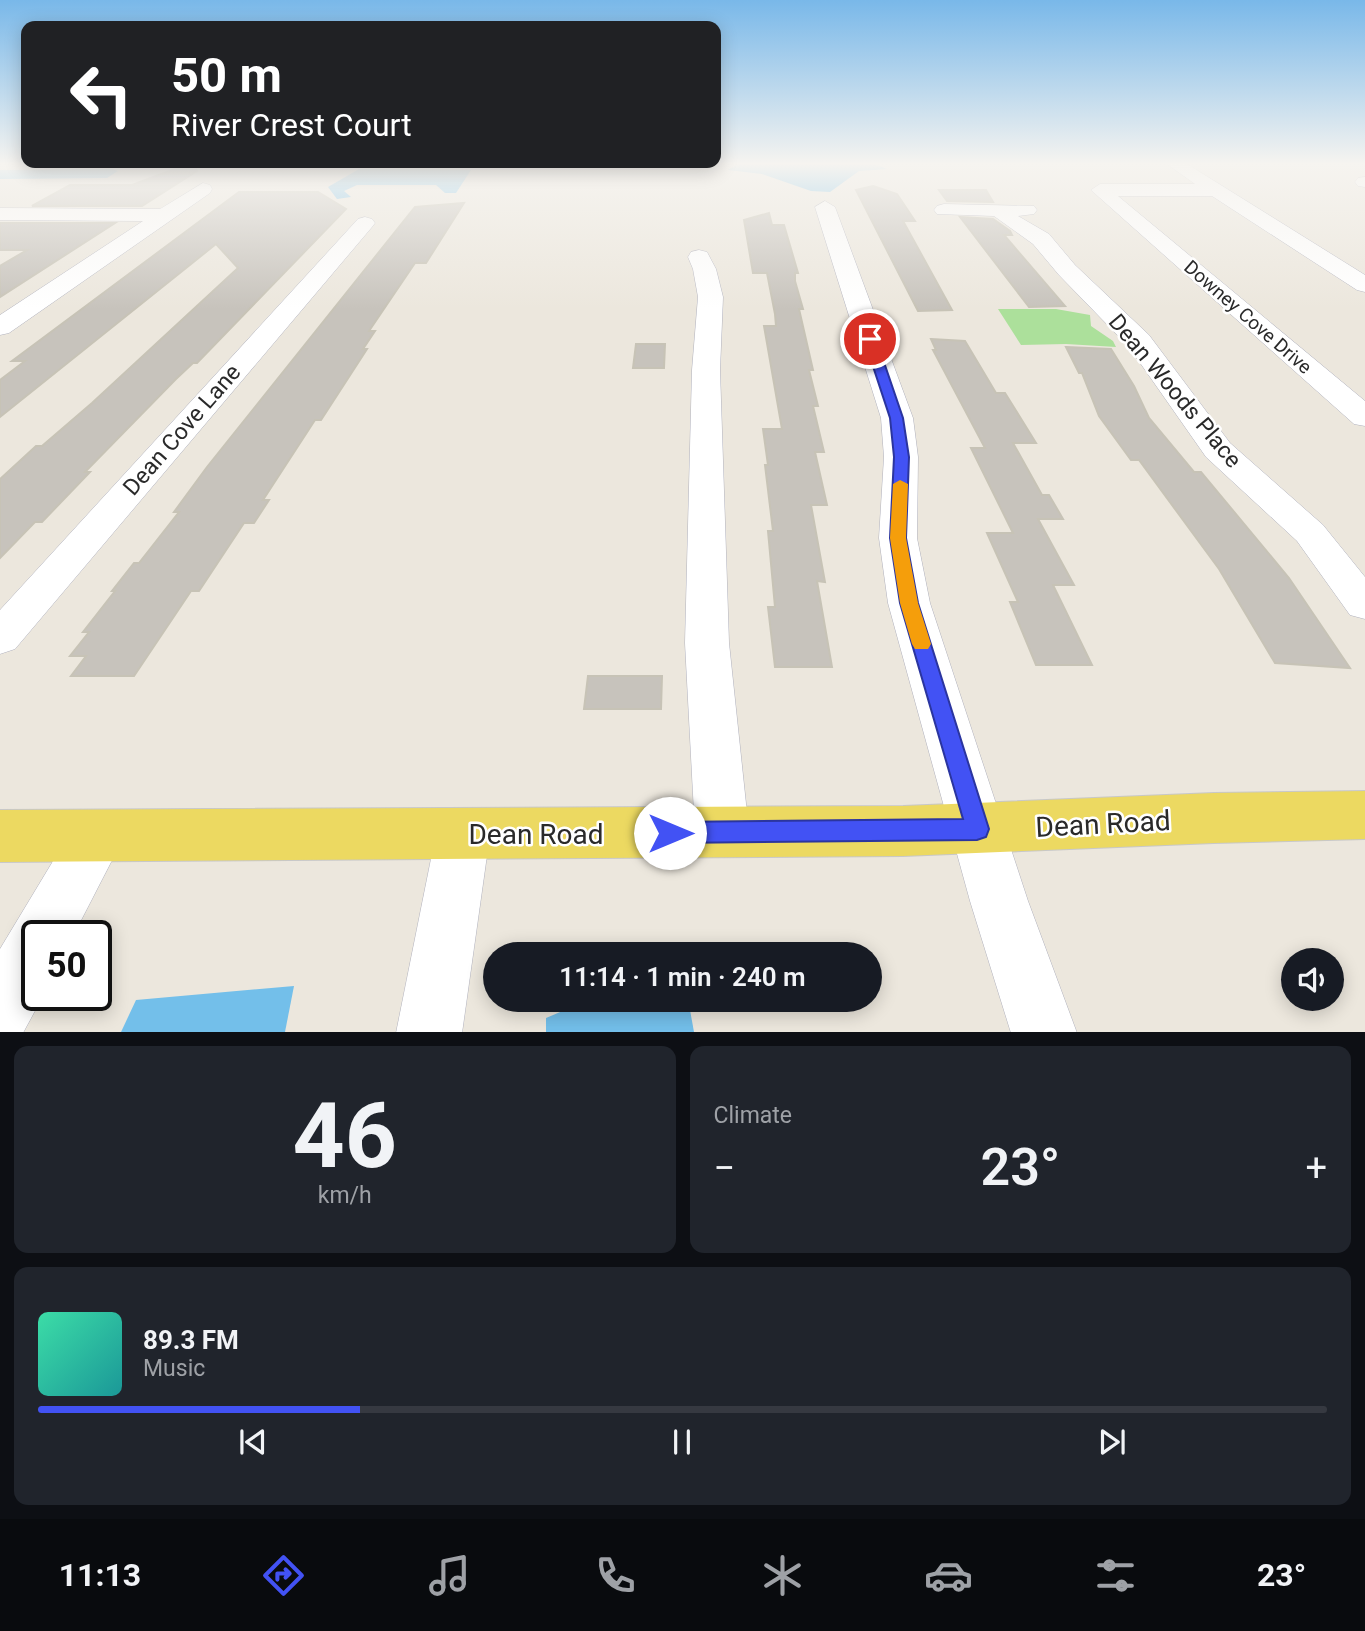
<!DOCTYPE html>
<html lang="en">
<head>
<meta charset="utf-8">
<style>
	:root { --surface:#171b24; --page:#20242c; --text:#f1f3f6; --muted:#9ea1a6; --line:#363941; --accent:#4252f4 }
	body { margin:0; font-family:Roboto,sans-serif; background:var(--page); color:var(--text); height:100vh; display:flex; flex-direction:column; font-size:26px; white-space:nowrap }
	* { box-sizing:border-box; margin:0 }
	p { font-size:23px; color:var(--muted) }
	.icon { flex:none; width:38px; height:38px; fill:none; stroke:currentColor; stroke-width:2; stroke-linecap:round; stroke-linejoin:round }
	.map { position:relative; height:1032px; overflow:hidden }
	.drawer { display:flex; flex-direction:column; gap:14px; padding:14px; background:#0d0f14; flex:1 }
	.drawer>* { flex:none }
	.top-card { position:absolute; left:21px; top:21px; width:700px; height:147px; border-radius:14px; box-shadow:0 4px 18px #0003; background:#202124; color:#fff; overflow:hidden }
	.tools { position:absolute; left:1281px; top:948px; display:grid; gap:14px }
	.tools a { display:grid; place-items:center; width:63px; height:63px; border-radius:50%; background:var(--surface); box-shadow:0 4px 18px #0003; font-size:35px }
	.speed { position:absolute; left:21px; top:920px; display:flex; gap:14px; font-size:35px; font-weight:700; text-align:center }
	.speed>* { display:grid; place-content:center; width:91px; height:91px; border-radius:50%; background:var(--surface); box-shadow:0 4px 18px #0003; line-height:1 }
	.speed .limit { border:4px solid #111; border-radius:10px; background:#fff; color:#111 }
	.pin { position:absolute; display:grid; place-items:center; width:60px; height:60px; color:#fff; margin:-30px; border:4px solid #fff; border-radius:50%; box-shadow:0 2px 7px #0007 }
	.me { position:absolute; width:77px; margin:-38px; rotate:90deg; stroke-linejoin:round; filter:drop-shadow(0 0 5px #0008) }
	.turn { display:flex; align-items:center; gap:24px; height:147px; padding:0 35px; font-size:32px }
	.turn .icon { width:91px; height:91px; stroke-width:2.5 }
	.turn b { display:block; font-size:49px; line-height:60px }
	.big { font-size:52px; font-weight:600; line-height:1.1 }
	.drawer .card { flex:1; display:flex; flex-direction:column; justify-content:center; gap:10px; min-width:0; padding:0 24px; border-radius:14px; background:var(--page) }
	.drawer .dial { align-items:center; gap:0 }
	.dial b { font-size:91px; line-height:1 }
	.song { display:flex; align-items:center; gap:21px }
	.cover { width:84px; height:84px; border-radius:10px; background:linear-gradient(135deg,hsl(160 70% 55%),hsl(180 70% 35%)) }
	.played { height:7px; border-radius:4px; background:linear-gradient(90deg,var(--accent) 25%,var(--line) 25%) }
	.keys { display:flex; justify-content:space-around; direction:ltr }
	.heat { display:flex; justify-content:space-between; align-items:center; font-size:38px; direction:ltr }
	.drawer .tiles { flex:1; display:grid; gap:14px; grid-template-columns:1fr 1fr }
	.card:last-child { grid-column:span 2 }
	.trip { position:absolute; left:483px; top:942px; width:399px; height:70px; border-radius:35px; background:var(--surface); box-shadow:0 4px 18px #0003; font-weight:600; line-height:70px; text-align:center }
	.dock { display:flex; height:112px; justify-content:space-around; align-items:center; background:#090b0e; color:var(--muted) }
	.dock .icon { width:49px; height:49px }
	.dock .on { color:var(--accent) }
	.dock b { font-size:32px; color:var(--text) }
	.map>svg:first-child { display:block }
	.green { fill:#ace09b }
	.water { fill:#73bfea }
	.building { fill:#c7c3bc; stroke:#c7c3b6; stroke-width:2 }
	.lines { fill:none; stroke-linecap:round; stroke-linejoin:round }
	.minor-casing { stroke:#b0b1bd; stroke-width:1 }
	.major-casing { stroke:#c8c8c8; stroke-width:2 }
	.minor { fill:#fff; fill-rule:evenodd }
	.major { fill:#ecd961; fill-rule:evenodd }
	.route { fill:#4252f4; stroke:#2b359f; stroke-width:2 }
	.slow { fill:#f59e0b }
	.labels { text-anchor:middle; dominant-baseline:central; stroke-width:5; stroke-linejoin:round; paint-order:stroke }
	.far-street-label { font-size:19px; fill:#2a2a2a; stroke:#fff }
	.street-label { font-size:23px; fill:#2a2a2a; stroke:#fff }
	.near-street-label { font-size:28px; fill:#2a2a2a; stroke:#fff }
</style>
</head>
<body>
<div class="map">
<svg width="1365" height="1033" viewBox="0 0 1365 1033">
	<rect width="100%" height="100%" fill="#ece7dd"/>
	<path class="green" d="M 998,309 L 1056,309 L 1090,315 L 1091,326 L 1113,341 L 1116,347 L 1066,344 L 1021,345 Z"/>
	<g class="water">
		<path d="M 738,164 L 875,164 L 887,169 L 859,171 L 830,192 L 811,191 L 762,174 L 728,170 Z"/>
		<path d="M 112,169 L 118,171 L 107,178 L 0,179 L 0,170 Z"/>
		<path d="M 359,169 L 471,170 L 456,193 L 445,193 L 436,185 L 357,185 L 344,191 L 351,197 L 337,199 L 328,187 Z"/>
		<path d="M 294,986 L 285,1032 L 121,1032 L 136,1000 Z"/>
		<path d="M 591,999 L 688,999 L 694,1032 L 546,1032 L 546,1018 Z"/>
	</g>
	<g class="building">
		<path d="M 188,164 L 193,164 L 197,171 L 142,206 L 32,206 L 70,185 L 132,185 Z"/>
		<path d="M 873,186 L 897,194 L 915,221 L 903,221 L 952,310 L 918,311 L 856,190 Z"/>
		<path d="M 939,190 L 986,190 L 993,202 L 947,201 Z"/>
		<path d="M 239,192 L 318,192 L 346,209 L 197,363 L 193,363 L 176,379 L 85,472 L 90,472 L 42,522 L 35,522 L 0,558 L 0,479 L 36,446 L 42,446 L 92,403 L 238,268 L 216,244 L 0,417 L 0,380 L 25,361 L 12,361 Z"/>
		<path d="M 464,203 L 426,263 L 415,263 L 369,331 L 375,331 L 363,349 L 367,349 L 321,420 L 315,420 L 263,500 L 269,500 L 254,523 L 244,523 L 199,591 L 191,591 L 134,676 L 71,676 L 86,656 L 70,656 L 89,632 L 83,632 L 115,591 L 112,591 L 134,563 L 139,563 L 179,512 L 174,512 L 207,467 L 415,207 Z"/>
		<path d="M 769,213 L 772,225 L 784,225 L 798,273 L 795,273 L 795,281 L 803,309 L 799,309 L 813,370 L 809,370 L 818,406 L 813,406 L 824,452 L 815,452 L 827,505 L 811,505 L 825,582 L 817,581 L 832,667 L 775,667 L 768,607 L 775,607 L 768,531 L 773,531 L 765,465 L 768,465 L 763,429 L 782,429 L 764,326 L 776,326 L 775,314 L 767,273 L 753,273 L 744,220 Z"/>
		<path d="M 960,217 L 993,219 L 1010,231 L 1012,235 L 1004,235 L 1065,306 L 1029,307 Z"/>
		<path d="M 0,223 L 115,223 L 0,297 L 0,266 L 27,250 L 0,250 Z"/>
		<path d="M 931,339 L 965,341 L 996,393 L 1005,393 L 1036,443 L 1013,443 L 1042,495 L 1049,495 L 1063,519 L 1038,519 L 1074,585 L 1053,585 L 1092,665 L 1036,665 L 1010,602 L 1018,602 L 987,533 L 1013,533 L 971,448 L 985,448 L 933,350 L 936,350 Z"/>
		<path d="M 636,344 L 665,344 L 664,368 L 633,368 Z"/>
		<path d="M 1066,347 L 1111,349 L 1134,386 L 1149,418 L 1194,472 L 1201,472 L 1289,578 L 1350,668 L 1275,663 L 1219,569 L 1139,460 L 1131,460 L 1099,416 L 1082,373 L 1079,373 Z"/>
		<path d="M 588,676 L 662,676 L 661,709 L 584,709 Z"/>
	</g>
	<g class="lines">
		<g class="minor-casing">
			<g id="minor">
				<path d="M 1167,164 L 1187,164 L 1365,275 L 1365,292 L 1357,290 L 1212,196 L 1118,196 L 1365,401 L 1365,426 L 1354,424 L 1091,190 L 1100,184 L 1195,184 Z"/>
				<path d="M 1365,177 L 1365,187 L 1358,186 L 1355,182 L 1358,178 Z"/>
				<path d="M 203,183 L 210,185 L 212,189 L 210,193 L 9,333 L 0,335 L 0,315 L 143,221 L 0,220 L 0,208 L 160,209 Z"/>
				<path d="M 825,201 L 835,207 L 913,418 L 918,457 L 917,538 L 930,603 L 1028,901 L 1077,1033 L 1011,1033 L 970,901 L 888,603 L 879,538 L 884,457 L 881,418 L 815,207 Z"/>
				<path d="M 944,204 L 1034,206 L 1037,210 L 1034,214 L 1018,216 L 1049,234 L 1075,265 L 1149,335 L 1230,443 L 1323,525 L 1365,577 L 1365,619 L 1350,615 L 1297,541 L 1206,457 L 1129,347 L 1059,275 L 1033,244 L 994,216 L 937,214 L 934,210 L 937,206 Z"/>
				<path d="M 365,217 L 372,219 L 375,223 L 372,227 L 15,649 L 0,654 L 0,610 L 358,219 Z"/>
				<path d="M 699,250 L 707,252 L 716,269 L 723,297 L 720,370 L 729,643 L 749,832 L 741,849 L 722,856 L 703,849 L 695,832 L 685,643 L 692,370 L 698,297 L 693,269 L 688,257 L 691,252 Z"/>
				<path d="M 463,810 L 482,817 L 490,834 L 462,1033 L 396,1033 L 436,834 L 444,817 Z"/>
				<path d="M 98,811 L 117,818 L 125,835 L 73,936 L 37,936 L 37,996 L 43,996 L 23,1033 L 0,1033 L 0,949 L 79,818 Z"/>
			</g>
		</g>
		<g class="major-casing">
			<path id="major" d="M 1365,791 L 1365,839 L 1214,843 L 903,856 L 0,862 L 0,810 L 903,806 L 1214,793 Z"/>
		</g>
		<use href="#minor" class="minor"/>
		<use href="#major" class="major"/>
	</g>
	<linearGradient id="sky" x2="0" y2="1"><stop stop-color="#79b8e9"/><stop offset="0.53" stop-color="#f6f4f0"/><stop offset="1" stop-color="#f6f4f0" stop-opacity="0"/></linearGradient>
	<rect width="1365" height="309" fill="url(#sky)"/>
	<path class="route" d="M 870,336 L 876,339 L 903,418 L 909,457 L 906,538 L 918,603 L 989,829 L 986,837 L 977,840 L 670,843 L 662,840 L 659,833 L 662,825 L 670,822 L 963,819 L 900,603 L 890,538 L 894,457 L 890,418 L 864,339 Z"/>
	<path class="slow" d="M 900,480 L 908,484 L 906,538 L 918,603 L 931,644 L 928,649 L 915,649 L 912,644 L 900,603 L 890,538 L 893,484 Z"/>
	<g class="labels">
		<g class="far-street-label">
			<text transform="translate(1248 317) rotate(41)">Downey Cove Drive</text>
		</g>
		<g class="street-label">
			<text transform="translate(1175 391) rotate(50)">Dean Woods Place</text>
			<text transform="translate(182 430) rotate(-49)">Dean Cove Lane</text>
		</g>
		<g class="near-street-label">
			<text transform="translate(1103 824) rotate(-3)">Dean Road</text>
			<text x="536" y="834">Dean Road</text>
		</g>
	</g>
</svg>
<div class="tools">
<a><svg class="icon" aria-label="sound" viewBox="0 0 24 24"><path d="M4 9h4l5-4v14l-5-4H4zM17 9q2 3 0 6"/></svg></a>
</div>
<div class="speed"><div class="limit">50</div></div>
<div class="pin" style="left:870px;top:339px;background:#d93025"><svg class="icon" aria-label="arrive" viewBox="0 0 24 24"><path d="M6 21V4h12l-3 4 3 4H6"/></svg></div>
<svg class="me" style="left:670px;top:833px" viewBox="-20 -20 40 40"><circle r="19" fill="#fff"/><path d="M0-13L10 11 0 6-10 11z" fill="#4252f4"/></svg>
<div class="trip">11:14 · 1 min · 240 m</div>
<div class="top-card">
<div class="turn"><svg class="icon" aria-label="left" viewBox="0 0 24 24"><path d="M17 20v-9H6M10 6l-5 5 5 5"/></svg><div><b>50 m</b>River Crest Court</div></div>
</div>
</div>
<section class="drawer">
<div class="tiles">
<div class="card dial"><b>46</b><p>km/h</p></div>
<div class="card"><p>Climate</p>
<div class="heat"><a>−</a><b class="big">23°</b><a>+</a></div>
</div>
<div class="card">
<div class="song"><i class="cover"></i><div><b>89.3 FM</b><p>Music</p></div></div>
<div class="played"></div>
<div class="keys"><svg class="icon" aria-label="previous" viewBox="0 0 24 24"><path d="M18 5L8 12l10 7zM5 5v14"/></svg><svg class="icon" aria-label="pause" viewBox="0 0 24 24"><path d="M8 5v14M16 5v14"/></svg><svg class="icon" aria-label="next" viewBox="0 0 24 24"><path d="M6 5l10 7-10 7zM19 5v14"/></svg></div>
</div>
</div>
</section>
<nav class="dock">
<b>11:13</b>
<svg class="icon on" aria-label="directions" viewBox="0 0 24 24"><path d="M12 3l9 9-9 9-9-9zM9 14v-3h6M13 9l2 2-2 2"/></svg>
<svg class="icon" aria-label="music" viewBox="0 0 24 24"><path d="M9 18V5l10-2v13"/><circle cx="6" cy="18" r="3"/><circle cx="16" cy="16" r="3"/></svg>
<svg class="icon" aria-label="phone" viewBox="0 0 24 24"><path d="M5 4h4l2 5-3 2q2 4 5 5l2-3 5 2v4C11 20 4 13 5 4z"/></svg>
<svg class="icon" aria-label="climate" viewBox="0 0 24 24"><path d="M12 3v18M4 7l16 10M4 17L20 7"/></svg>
<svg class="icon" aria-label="car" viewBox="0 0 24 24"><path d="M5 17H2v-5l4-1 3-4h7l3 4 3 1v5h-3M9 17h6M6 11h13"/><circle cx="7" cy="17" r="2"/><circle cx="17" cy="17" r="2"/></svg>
<svg class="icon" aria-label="filters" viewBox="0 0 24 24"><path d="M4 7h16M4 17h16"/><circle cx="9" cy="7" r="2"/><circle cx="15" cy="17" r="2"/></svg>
<b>23°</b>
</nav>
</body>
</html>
